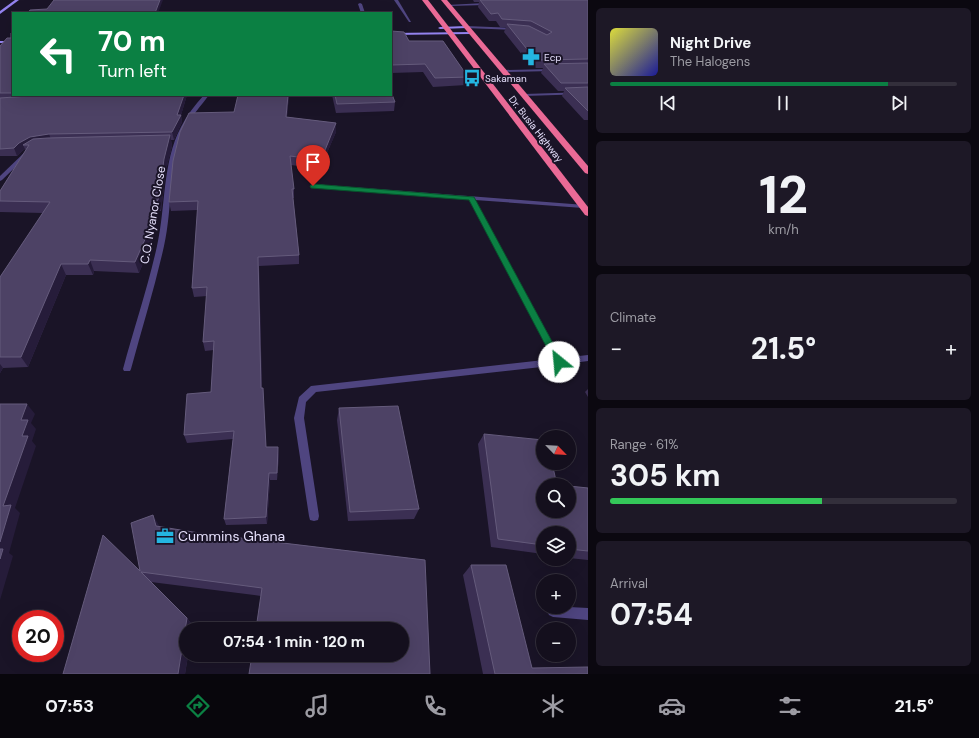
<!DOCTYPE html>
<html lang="en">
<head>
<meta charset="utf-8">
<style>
	:root { --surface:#140f1d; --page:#1d1826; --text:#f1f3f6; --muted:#9d9ca4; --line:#332f3b; --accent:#0b8043 }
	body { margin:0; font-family:"DM Sans",sans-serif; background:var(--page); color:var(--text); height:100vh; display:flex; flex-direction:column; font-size:15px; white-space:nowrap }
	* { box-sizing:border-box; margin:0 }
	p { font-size:13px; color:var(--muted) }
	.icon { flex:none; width:22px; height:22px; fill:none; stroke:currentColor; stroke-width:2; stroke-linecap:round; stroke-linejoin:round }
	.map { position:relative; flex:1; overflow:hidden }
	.drawer { display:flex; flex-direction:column; gap:8px; padding:8px; background:#0b0810; width:391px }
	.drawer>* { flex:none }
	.banner { position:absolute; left:12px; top:12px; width:380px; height:84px; border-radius:0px; box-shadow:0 4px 16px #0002,0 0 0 1px var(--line); background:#0b8043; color:#fff; overflow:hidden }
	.needle { width:26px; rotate:115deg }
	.fabs { position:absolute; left:536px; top:430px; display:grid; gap:8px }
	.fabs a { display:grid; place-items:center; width:40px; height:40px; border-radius:50%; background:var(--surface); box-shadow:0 4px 16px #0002,0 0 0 1px var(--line); font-size:20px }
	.speed { position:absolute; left:12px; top:610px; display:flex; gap:8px; font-size:20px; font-weight:700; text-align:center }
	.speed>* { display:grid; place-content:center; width:52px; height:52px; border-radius:50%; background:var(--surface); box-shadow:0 4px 16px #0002,0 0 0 1px var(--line); line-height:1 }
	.speed .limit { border:6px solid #d22; background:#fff; color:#111 }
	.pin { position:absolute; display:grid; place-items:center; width:34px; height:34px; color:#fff; margin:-41px -17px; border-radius:50% 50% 50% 0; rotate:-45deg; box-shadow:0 0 4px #0007 }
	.pin .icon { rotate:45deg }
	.me { position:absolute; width:44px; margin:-22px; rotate:332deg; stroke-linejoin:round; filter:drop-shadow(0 0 3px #0008) }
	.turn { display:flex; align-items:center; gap:14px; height:84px; padding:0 20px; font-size:18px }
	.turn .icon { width:52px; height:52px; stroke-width:2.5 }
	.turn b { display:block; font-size:28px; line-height:34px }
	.big { font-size:30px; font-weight:700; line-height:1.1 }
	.drawer .tile { flex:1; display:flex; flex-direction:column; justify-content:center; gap:6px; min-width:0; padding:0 14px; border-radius:6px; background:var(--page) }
	.drawer .dial { align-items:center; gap:0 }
	.dial b { font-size:52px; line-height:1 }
	.song { display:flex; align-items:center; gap:12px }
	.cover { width:48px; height:48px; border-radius:6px; background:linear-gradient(135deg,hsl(60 70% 55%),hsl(240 70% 35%)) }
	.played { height:4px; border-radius:2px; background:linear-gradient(90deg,var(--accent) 80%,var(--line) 80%) }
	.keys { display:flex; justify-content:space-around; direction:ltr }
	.heat { display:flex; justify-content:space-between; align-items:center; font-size:22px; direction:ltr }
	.charge { height:6px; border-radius:3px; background:linear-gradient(90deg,#34c759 61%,var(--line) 0) }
	.trip { position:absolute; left:179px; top:622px; width:230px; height:40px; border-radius:20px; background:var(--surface); box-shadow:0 4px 16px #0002,0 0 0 1px var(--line); font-weight:700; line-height:40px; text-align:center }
	.tab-bar { display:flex; height:64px; justify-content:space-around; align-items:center; background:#08060c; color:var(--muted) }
	.tab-bar .icon { width:28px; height:28px }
	.tab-bar .selected { color:var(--accent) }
	.tab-bar b { font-size:18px; color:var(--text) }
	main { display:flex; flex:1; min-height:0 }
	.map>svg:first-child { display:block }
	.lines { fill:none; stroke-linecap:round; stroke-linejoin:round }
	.lane { fill:#4f4580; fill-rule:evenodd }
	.street { fill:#4f4580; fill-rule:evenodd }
	.secondary { fill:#9382ee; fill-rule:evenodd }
	.highway { fill:#ea6a96; fill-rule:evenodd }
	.wall { fill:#3b2f53 }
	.shaded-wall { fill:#261c3a }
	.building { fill:#4d4265; stroke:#655b7c }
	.route { fill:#0b8043; stroke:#07532c }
	.labels { text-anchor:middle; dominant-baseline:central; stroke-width:4; stroke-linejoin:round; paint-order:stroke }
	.far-poi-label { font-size:10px; fill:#e5dffb; stroke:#1a1427; text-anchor:start }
	.far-street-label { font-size:10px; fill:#e5dffb; stroke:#1a1427 }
	.street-label { font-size:12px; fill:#e5dffb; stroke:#1a1427 }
	.near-poi-label { font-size:14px; fill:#e5dffb; stroke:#1a1427; text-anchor:start }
</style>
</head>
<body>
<main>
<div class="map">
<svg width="588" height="674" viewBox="0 0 588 674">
	<rect width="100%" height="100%" fill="#1a1427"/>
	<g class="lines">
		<g class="lane">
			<path d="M 394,0 L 398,0 L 411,22 L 409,22 Z"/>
			<path d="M 487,0 L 491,0 L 490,4 L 485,5 L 449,6 L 447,5 L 485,3 L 487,2 Z"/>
			<path d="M 360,3 L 362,4 L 365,13 L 361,13 L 358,4 Z"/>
			<path d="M 466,26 L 515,28 L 517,29 L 515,30 L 465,28 Z"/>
			<path d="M 551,69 L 553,70 L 553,71 L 503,72 L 501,71 L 503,70 Z"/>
			<path d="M 588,92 L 588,94 L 524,96 L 522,95 L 524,94 Z"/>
			<path d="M 26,151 L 31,152 L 2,180 L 0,181 L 0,176 Z"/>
			<path d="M 313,184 L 585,205 L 585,207 L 583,208 L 475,200 L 561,358 L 588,355 L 588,361 L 559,365 L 316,392 L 306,402 L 304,418 L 319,516 L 318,520 L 314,521 L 310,520 L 309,516 L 294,418 L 299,397 L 311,386 L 553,359 L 469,199 L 311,187 L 311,185 Z"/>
			<path d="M 549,607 L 569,607 L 588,608 L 588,620 L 553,617 L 549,615 L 547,611 Z"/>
		</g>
		<path class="street" d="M 204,95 L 209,95 C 201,106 192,115 186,127 C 168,163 173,207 164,246 C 155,287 142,328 131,369 L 130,371 L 124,371 L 123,369 C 134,328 148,287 157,246 C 166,207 162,163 181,127 C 187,115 195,105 204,95 Z"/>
		<g class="secondary">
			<path d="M 15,0 L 19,0 L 0,14 L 0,11 Z"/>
			<path d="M 466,26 L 467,28 L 440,29 L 438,28 L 440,27 Z"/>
			<path d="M 472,32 L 471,34 L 391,35 L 391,33 Z"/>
			<rect x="0" y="41" width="13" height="2"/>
		</g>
		<g class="highway">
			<path d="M 422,0 L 428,0 L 588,207 L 588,216 L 585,215 Z"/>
			<path d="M 441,0 L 447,0 L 588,166 L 588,174 L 585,173 Z"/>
		</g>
	</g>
	<g class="wall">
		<path d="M 473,0 L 588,0 L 588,120 L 584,120 L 562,96 L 564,91 L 558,91 L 541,73 L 543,68 L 536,68 L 530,61 L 527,61 L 504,32 L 506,27 L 500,27 L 496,21 L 489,21 L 478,7 L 479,2 L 474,2 Z"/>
		<path d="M 13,31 L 13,95 L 187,95 L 181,115 L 182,122 L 174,140 L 171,140 L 172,146 L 166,170 L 161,211 L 159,211 L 153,239 L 139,273 L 94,271 L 93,275 L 66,275 L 28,367 L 3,368 L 0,373 L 0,277 L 43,213 L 0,212 L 0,191 L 26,150 L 25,149 L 22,151 L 17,156 L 0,156 L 0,46 L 11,38 Z"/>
		<path d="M 391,31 L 468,77 L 466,85 L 433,87 L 423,72 L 391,73 Z"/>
		<path d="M 238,95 L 289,95 L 287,117 L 336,123 L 336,132 L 320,169 L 291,165 L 294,189 L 294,198 L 293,198 L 299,255 L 299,264 L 259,266 L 262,388 L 266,447 L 279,455 L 277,480 L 270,480 L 267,524 L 226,525 L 224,519 L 233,439 L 187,443 L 184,435 L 211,392 L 214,350 L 205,351 L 203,342 L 207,296 L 194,297 L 192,288 L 198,210 L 171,211 L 169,202 L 234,112 Z"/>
		<path d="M 332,95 L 391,95 L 395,102 L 394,111 L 336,113 Z"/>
		<path d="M 588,389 L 588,397 L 585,392 Z"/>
		<path d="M 339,408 L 419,509 L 414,519 L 348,521 L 337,420 Z"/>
		<path d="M 484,434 L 557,485 L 588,488 L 588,560 L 569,558 L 569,533 L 543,533 L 543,554 L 491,547 L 478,444 Z"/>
		<path d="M 160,527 L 199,533 L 425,560 L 261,596 L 151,582 L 187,618 L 193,626 L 185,674 L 63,674 L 140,571 Z"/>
		<path d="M 471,565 L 532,668 L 588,674 L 483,674 L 463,575 Z"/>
	</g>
	<g class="shaded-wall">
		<path d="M 160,0 L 163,0 L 158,13 L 155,13 Z"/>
		<path d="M 184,95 L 187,95 L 181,115 L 182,122 L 174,140 L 172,132 Z"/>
		<path d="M 288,95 L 289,95 L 286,126 L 286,117 Z"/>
		<path d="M 336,123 L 336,132 L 320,169 L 321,160 Z"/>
		<path d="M 49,134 L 52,142 L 23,145 L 25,149 L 22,151 L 17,156 L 14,148 L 19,143 L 30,137 Z"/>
		<path d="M 170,135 L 172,146 L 166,170 L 161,211 L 158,200 L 164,159 Z"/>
		<path d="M 157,201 L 159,211 L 153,239 L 139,273 L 135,262 Z"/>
		<path d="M 258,257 L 259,266 L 262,397 L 261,388 Z"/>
		<path d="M 90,260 L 94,271 L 93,275 L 88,264 Z"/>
		<path d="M 61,264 L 66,275 L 28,367 L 21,357 Z"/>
		<path d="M 0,364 L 3,368 L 0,373 Z"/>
		<path d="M 27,404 L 35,414 L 31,423 L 36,429 L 32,441 L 36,446 L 15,508 L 20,513 L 9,553 L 13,556 L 0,600 L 0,542 L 3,506 L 22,436 L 21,420 Z"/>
		<path d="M 278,447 L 279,455 L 277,480 L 277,473 Z"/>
		<path d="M 269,473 L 270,480 L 267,524 L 266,517 Z"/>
		<path d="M 153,515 L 160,527 L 156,526 Z"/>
		<path d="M 187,618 L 193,626 L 192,629 L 186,629 L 186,655 L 188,655 L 185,674 L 178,674 Z"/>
	</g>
	<g class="building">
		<path d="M 54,0 L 160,0 L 155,13 L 28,13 L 30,10 L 47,9 Z"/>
		<path d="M 480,0 L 588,0 L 588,59 L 539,60 L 532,53 L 530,53 L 507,24 L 529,26 L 547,35 L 552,32 L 531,21 L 502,19 L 498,13 L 491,14 Z"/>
		<path d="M 13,31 L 13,93 L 0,93 L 0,46 L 7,38 L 11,38 L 11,33 Z"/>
		<path d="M 391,31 L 404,32 L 409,41 L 443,41 L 468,77 L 435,78 L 425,64 L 391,65 Z"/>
		<path d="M 588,63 L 588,83 L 561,83 L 544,64 Z"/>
		<path d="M 588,87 L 588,111 L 565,88 Z"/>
		<path d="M 391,92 L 395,102 L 337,104 L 335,95 L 391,95 Z"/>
		<path d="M 43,95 L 184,95 L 177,115 L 181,115 L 172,132 L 49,134 L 30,137 L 19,143 L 14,148 L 0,149 L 0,98 Z"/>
		<path d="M 238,95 L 288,95 L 286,117 L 336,123 L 321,160 L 290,156 L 294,189 L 292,189 L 299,255 L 258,257 L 261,388 L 263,388 L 266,447 L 278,447 L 277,473 L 269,473 L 266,517 L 224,519 L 234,431 L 184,435 L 187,394 L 211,392 L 214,341 L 203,342 L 207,287 L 192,288 L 198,201 L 169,202 L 173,161 L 180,132 L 189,113 L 234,112 Z"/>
		<path d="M 170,135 L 164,159 L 158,200 L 157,201 L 150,228 L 135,262 L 90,260 L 88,264 L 61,264 L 21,357 L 0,357 L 0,277 L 50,202 L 0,201 L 0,191 L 29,145 L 23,145 L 33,139 L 48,138 Z"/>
		<path d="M 0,404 L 27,404 L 21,420 L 28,420 L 22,436 L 28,436 L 3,506 L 11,505 L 0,542 Z"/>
		<path d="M 398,406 L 419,509 L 350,512 L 339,408 Z"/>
		<path d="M 484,434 L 543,440 L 543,463 L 552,463 L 557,485 L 561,485 L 543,485 L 543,511 L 569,511 L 569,486 L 588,488 L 588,551 L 569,549 L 569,533 L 543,533 L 543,545 L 498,539 Z"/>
		<path d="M 153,515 L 156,526 L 199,533 L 425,560 L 430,674 L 249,674 L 252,655 L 402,655 L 402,629 L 256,629 L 262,588 L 141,572 L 187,618 L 178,674 L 63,674 L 103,535 L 140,571 L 131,523 Z"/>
		<path d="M 0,549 L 3,549 L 0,559 Z"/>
		<path d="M 471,565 L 506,565 L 532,668 L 588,667 L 588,674 L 495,674 Z"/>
	</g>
	<path class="route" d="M 313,184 L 474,197 L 562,360 L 564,362 L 562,365 L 556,365 L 469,200 L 311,188 L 310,186 Z"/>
	<defs>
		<g id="pharmacy-bare" transform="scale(1.38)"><path d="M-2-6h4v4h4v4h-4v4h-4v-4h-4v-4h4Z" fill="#24b5e1" stroke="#1a1427" stroke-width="2.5" paint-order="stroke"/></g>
		<g id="bus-bare" transform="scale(1.38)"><path d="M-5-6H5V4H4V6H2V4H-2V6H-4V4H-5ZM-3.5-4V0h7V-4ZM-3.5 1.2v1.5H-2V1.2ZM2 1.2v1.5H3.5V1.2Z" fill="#24b5e1" stroke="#1a1427" stroke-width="2.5" paint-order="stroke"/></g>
		<g id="office-bare" transform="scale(1.38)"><path d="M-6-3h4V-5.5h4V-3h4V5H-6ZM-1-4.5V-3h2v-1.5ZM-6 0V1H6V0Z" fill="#24b5e1" stroke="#1a1427" stroke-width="2.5" paint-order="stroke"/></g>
	</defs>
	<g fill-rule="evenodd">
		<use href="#pharmacy-bare" x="531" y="57"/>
		<use href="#bus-bare" x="472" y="78"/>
		<use href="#office-bare" x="165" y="536"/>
	</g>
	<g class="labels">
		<g class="far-poi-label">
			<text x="544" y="57">Ecp</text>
			<text x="485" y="78">Sakaman</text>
		</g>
		<g class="far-street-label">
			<text transform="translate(536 129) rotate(52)">Dr. Busia Highway</text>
		</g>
		<g class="street-label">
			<text transform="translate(153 215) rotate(-80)">C.O. Nyanor Close</text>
		</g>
		<g class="near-poi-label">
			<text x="178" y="536">Cummins Ghana</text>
		</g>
	</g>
</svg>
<div class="fabs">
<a><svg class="needle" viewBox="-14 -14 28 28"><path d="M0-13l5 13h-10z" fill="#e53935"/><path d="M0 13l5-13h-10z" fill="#9d9ca4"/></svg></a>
<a><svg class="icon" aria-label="search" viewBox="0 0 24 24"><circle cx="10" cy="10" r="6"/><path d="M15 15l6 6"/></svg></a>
<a><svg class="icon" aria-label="layers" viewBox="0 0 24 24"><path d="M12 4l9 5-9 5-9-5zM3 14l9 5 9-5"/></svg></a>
<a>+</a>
<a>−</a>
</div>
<div class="speed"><div class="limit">20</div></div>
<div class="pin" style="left:313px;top:186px;background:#d93025"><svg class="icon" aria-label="arrive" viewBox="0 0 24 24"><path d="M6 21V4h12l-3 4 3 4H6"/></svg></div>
<svg class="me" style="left:559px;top:362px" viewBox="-20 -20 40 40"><circle r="19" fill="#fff"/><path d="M0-13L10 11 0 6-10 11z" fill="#0b8043"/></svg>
<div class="trip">07:54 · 1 min · 120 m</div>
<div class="banner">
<div class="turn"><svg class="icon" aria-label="left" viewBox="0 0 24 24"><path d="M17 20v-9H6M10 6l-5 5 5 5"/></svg><div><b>70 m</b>Turn left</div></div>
</div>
</div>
<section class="drawer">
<div class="tile">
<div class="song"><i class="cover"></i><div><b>Night Drive</b><p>The Halogens</p></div></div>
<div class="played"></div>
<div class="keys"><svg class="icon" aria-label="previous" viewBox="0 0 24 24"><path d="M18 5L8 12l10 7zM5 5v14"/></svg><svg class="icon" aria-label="pause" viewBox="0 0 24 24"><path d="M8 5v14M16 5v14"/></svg><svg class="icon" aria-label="next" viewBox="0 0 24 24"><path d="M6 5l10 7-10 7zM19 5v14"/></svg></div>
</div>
<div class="tile dial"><b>12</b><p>km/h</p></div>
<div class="tile"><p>Climate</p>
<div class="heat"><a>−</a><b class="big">21.5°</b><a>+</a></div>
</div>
<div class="tile"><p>Range · 61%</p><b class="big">305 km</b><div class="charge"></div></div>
<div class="tile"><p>Arrival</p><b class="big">07:54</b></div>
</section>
</main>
<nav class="tab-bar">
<b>07:53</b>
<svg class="icon selected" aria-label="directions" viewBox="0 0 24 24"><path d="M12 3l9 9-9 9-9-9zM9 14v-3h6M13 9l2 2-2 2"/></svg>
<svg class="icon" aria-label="music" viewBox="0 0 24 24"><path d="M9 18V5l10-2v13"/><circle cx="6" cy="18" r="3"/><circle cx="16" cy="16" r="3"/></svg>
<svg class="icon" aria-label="phone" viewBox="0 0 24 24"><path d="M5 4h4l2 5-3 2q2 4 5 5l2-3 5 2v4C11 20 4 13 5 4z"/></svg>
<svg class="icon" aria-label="climate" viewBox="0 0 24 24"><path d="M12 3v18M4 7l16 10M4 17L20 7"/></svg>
<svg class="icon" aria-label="car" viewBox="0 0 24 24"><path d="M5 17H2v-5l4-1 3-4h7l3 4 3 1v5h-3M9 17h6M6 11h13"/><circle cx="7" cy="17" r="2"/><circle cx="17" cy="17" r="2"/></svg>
<svg class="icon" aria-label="filters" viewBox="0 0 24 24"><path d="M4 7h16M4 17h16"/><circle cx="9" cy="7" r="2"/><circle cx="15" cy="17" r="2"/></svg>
<b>21.5°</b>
</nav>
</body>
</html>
